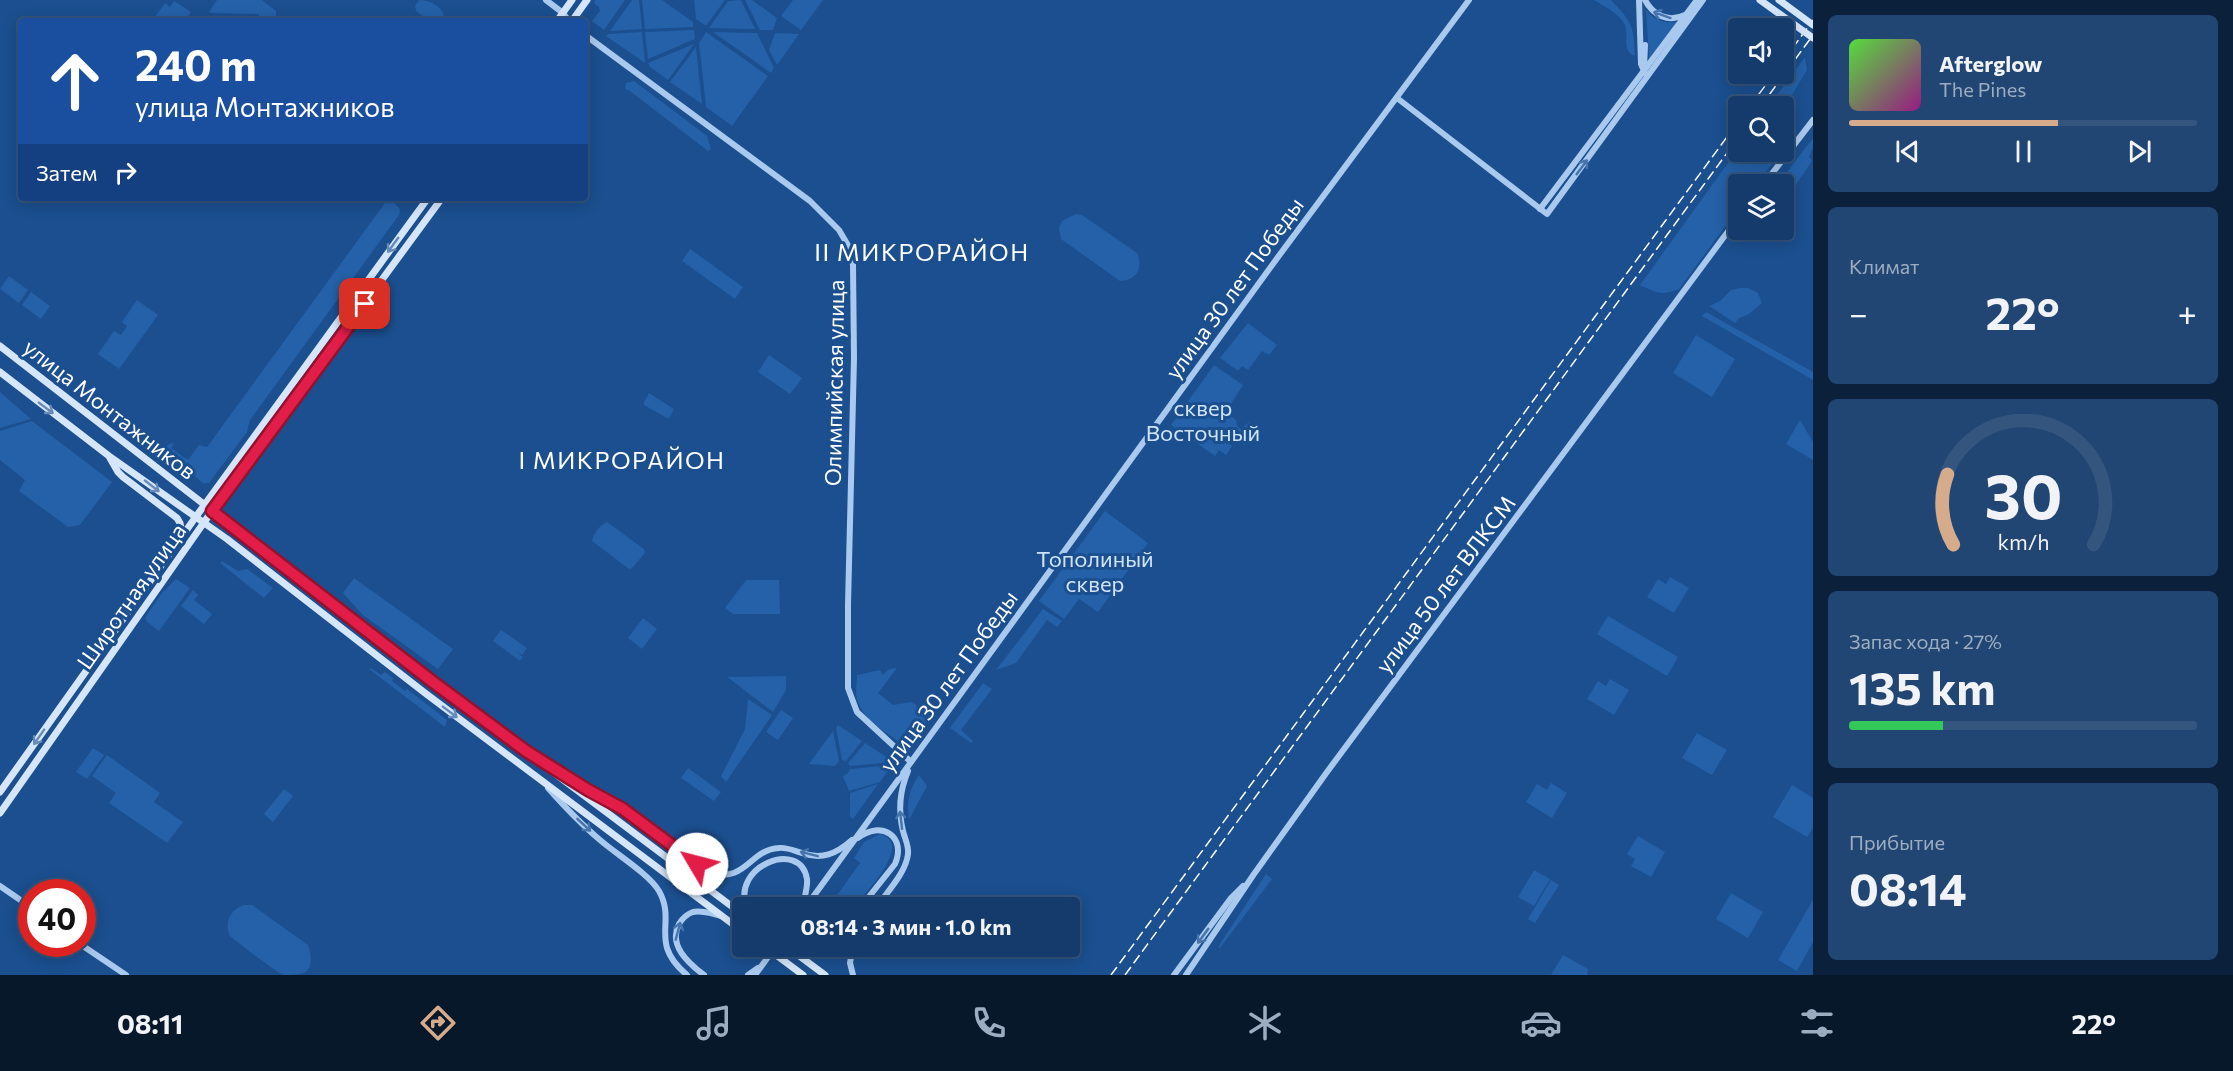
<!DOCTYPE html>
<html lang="ru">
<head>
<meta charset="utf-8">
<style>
	:root { --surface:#143b6b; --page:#214673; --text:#f1f3f6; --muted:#9dadc1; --line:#33557e; --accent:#d6ab8b }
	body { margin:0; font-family:Commissioner,sans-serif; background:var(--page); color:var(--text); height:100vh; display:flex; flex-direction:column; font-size:22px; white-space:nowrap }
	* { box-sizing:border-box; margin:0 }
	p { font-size:20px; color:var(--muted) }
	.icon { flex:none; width:33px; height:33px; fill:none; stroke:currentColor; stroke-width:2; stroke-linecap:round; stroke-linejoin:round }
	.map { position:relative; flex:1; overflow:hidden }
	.side { display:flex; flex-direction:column; gap:15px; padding:15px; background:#0b203b; width:420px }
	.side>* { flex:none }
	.guide { position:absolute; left:18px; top:18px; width:570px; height:183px; border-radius:6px; box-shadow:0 3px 15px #0003,0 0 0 2px var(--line); background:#1a4fa0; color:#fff; overflow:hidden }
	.tools { position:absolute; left:1728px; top:18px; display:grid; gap:12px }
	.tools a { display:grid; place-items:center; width:66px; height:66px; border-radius:6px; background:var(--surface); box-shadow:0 3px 15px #0003,0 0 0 2px var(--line); font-size:30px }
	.speed { position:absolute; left:18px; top:879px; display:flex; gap:12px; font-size:30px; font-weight:700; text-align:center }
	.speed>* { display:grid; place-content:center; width:78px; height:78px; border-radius:50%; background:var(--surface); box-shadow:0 3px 15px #0003,0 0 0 2px var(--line); line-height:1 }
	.speed .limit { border:9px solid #d22; background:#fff; color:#111 }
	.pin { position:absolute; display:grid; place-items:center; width:51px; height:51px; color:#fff; margin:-26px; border-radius:12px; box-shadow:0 3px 9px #0006 }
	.me { position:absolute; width:66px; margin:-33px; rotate:307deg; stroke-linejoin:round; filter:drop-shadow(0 0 4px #0008) }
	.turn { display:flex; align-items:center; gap:21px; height:126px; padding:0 18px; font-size:27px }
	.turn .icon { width:78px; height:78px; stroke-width:2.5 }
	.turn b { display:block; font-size:42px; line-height:51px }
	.then { display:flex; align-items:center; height:57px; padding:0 18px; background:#0003; gap:12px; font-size:22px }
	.big { font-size:45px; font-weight:700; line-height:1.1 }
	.side .widget { flex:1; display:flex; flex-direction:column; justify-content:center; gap:9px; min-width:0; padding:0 21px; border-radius:9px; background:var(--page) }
	.side .dial { align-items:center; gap:0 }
	.dial svg { height:156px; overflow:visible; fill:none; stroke:var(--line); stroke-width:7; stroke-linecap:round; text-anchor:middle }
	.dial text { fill:var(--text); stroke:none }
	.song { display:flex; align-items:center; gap:18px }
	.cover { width:72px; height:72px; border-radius:9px; background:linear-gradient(135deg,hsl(110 70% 55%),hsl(310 70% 35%)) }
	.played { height:6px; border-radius:3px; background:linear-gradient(90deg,var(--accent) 60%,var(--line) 60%) }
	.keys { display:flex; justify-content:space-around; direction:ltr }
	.heat { display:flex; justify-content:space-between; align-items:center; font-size:33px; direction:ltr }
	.charge { height:9px; border-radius:4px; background:linear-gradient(90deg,#34c759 27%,var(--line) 0) }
	.trip { position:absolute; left:732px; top:897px; width:348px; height:60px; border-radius:6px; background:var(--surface); box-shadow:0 3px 15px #0003,0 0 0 2px var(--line); font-weight:700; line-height:60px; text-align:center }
	.menu { display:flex; height:96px; justify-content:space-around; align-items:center; background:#08182b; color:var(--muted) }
	.menu .icon { width:42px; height:42px }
	.menu .active { color:var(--accent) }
	.menu b { font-size:27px; color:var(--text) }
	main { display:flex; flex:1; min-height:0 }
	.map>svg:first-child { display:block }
	.green { fill:#2461a8 }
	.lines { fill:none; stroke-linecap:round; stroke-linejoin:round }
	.tertiary { stroke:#a9c9ee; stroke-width:6 }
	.secondary { stroke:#d6e6fa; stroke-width:7 }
	.rail { stroke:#fff; stroke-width:1.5; stroke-dasharray:10 4.5; stroke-linecap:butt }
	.secondary-bridge { stroke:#d6e6fa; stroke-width:7 }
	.oneway { stroke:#4674ac }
	.oneway2 { stroke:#668bba }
	.route-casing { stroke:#92132f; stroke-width:15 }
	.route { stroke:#e11d48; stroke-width:10 }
	.labels { text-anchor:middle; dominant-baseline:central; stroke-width:6; stroke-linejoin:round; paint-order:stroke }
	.street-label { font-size:22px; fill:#fff; stroke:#1b4f8f }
	.park-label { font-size:22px; fill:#cfe3fa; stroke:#1b4f8f }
	.neighbourhood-label { font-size:24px; letter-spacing:1.5px; fill:#fff; stroke:#1b4f8f }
</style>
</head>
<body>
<main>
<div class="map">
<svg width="1813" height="975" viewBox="0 0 1813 975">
	<rect width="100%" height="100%" fill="#1b4f8f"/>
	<g class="green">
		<path d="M 217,0 L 262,0 L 276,11 L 276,21 L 259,21 L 259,14 L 211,13 L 209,12 Z"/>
		<path d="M 419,0 C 429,0 441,6 444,15 L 440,21 L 429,21 L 416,11 L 415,6 Z"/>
		<path d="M 595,0 L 625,0 L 604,30 L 592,21 L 600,11 L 599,7 L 594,3 Z"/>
		<path d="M 632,0 L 639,0 L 642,29 L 610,31 Z"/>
		<path d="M 642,0 L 662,0 L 693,22 L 693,27 L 645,29 Z"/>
		<path d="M 694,0 L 725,0 L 706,26 L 696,19 Z"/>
		<path d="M 741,0 L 755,29 L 709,28 L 728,1 Z"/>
		<path d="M 745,0 L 752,0 L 777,18 L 773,30 L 760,30 Z"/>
		<path d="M 793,0 L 823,0 L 801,30 L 781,16 Z"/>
		<path d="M 1594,0 L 1611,0 C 1632,22 1634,26 1635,56 C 1621,51 1629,36 1625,25 C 1619,13 1605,7 1594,0 Z"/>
		<path d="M 174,1 L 191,12 L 185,21 L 152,21 L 165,3 L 170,7 Z"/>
		<path d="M 1646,10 C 1655,20 1664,24 1677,22 L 1649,59 Z"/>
		<path d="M 694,30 L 695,39 L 648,59 L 645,32 Z"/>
		<path d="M 642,32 L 645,63 L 606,36 L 608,34 Z"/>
		<path d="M 706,32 L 768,76 L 732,126 L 706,107 L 699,43 Z"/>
		<path d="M 713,32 L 757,33 L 774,68 L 771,73 Z"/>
		<path d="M 775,33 L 799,34 L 777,65 L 769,50 Z"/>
		<path d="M 694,44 L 668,80 L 649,66 L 648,63 Z"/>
		<path d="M 696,47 L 702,104 L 670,82 Z"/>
		<path d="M 1805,57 L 1807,70 L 1789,100 L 1788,114 L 1794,119 L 1796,132 L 1784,148 L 1784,106 L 1769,106 Z"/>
		<path d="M 634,81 L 707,136 L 711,149 L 708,151 L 630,91 L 625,89 L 626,83 Z"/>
		<path d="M 1813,139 L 1813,147 L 1809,157 L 1812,161 L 1786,199 L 1784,194 L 1784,184 L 1780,184 C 1781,180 1808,143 1813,139 Z"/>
		<path d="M 1738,149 L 1738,152 L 1781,152 L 1757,184 L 1738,184 L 1738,209 L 1679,289 C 1661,296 1657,293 1640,285 Z"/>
		<path d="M 381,198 C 388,198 397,204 400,210 L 399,215 L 250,420 L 247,432 L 209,483 L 203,483 L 169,456 L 166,447 L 169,444 L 174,443 L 171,448 L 188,460 L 199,445 L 207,447 L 385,203 Z"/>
		<path d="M 1076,214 L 1082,215 L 1137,253 C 1144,268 1136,281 1120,281 L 1061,239 L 1059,228 L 1062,221 Z"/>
		<path d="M 690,249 L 743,287 L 735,299 L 682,261 Z"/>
		<path d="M 9,276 L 28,290 L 19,303 L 0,289 Z"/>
		<path d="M 1740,288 L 1748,288 L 1758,293 L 1762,303 L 1749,314 L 1739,318 L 1735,323 L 1709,306 L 1720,301 L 1731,290 Z"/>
		<path d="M 31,292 L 50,306 L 41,319 L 22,305 Z"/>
		<path d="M 137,300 L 158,315 L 119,369 L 98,354 L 114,331 L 121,335 L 127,326 L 122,322 Z"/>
		<path d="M 1706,312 L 1813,372 L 1813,380 L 1702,316 Z"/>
		<path d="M 1248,323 L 1277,345 L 1269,355 L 1262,351 L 1248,370 L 1242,366 L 1238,371 L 1220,358 Z"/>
		<path d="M 1696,335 L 1735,359 L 1712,397 L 1673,373 Z"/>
		<path d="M 769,355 L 802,378 L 790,394 L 758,372 Z"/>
		<path d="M 1214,365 L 1243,385 L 1227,410 L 1227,413 L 1236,420 L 1237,426 L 1241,429 L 1249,422 L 1257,428 L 1245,445 L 1225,431 L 1221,438 L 1232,446 L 1226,455 L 1219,450 L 1215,456 L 1171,425 Z"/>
		<path d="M 0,392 L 31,419 L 0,428 Z"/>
		<path d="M 649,393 L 674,409 L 669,419 L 644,405 L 644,402 Z"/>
		<path d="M 1800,420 L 1813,442 L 1813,460 L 1786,444 Z"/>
		<path d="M 32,421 L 112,482 L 80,525 L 68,527 L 19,491 L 25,480 L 0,460 L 0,431 Z"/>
		<path d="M 1105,511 L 1148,543 L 1098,612 L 1079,599 L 1064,619 L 1039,601 Z"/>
		<path d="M 607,522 L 644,549 L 645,553 L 632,568 L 629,569 L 592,541 C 592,535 601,524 607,522 Z"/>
		<path d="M 222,561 L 238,571 L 247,569 L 273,588 L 264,598 L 220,563 Z"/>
		<path d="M 1670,577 L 1689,588 L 1674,613 L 1647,597 L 1658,579 L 1666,584 Z"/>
		<path d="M 354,578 L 453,649 L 438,669 L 363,615 L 343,593 Z"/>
		<path d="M 176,579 L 190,588 L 159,631 L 147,622 L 145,618 L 162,593 Z"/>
		<path d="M 746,580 L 779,580 L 780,614 L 733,614 L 725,608 Z"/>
		<path d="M 193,590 L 198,595 L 194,600 L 212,614 L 204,624 L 181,606 Z"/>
		<path d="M 1043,609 L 1062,621 L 1057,627 L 1047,620 L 1016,663 L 996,670 Z"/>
		<path d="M 1608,616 L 1678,657 L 1667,676 L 1597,634 Z"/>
		<path d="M 643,618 L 657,629 L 642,649 L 628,638 Z"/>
		<path d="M 501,630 L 527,648 L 522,655 L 514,650 L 523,657 L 520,661 L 493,641 Z"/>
		<path d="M 371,668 L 381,675 L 385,672 L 393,678 L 392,681 L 405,691 L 407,689 L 447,720 L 445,727 L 369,669 Z"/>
		<path d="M 897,668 L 878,693 L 893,705 L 911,702 L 933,715 L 911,745 L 905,746 C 889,734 862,720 857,699 C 855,692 857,683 857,675 L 880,670 L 883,675 L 889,669 Z"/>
		<path d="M 786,676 L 786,690 L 773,712 L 727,677 Z"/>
		<path d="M 1610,679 L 1629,690 L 1614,715 L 1587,699 L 1598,681 L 1606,686 Z"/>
		<path d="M 983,683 L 992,689 L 961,730 L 973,741 L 971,743 L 950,728 Z"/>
		<path d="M 748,699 L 772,715 L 726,782 L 721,776 L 745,729 Z"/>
		<path d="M 781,710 L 793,718 L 778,740 L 766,732 Z"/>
		<path d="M 838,725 L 862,741 L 846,761 L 842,760 L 836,728 Z"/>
		<path d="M 833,731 L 839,761 L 835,766 L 809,764 Z"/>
		<path d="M 1697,733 L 1727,750 L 1712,775 L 1682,758 Z"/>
		<path d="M 865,743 L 894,762 L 850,766 L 848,763 Z"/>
		<path d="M 93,748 L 104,755 L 87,779 L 76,772 Z"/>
		<path d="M 107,755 L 160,793 L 154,802 L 183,822 L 167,843 L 109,803 L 116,793 L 92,776 Z"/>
		<path d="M 892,765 L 880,782 L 849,791 L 843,776 L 848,773 L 850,769 Z"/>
		<path d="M 688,768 L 721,792 L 714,801 L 681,778 Z"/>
		<path d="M 919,775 L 927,786 L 909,820 C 906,803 909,789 919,775 Z"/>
		<path d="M 1551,783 L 1567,793 L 1552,818 L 1526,802 L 1537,784 L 1547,790 Z"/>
		<path d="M 878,784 L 853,819 L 850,817 L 850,793 Z"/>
		<path d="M 1792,785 L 1813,798 L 1813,828 L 1807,837 L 1773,817 Z"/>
		<path d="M 284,789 L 293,796 L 273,822 L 264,814 Z"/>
		<path d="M 880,834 C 915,843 865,893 854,907 L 825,907 L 832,897 L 835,898 L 860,863 L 854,858 L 864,842 Z"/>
		<path d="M 1638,836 L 1665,852 L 1651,877 L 1631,866 L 1635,859 L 1627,854 Z"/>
		<path d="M 1534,870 L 1550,879 L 1534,906 L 1518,897 Z"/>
		<path d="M 1266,874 L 1272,879 L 1220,948 L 1218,947 Z"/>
		<path d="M 1551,880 L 1559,885 L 1535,923 L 1528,919 Z"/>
		<path d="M 1731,893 L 1763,912 L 1748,938 L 1716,919 Z"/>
		<path d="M 1813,900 L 1813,942 L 1797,971 L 1778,960 Z"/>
		<path d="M 243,905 L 252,905 L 308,945 C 311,954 313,964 307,971 C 302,975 290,975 284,975 C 275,972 240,944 230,936 C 224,922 229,912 243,905 Z"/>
		<path d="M 1563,955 L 1588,969 L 1587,975 L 1551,975 Z"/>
	</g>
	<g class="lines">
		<g class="tertiary">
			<path d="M 546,0 L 563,13 L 569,21"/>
			<path d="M 1639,0 L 1641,64 L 1645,73"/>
			<path d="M 1645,0 C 1653,15 1668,23 1685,15"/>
			<path d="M 585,35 L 810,201 L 839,230 L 849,247 L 853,265 L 854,358 L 848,605 L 848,688 L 857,712 L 911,762"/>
			<path d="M 1644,68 L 1645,45"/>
			<path d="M 1397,98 L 1547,214 L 1703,0"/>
			<path d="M 1764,184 L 1813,120"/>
			<path d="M 1540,209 L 1697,0"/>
			<path d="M 550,766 L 588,790 L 623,809 L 708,873 C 748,883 748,850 779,848 C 786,847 795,851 802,853 C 822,860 836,854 852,840"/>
			<path d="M 548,788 C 564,806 581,824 600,840 C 616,854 649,874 659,891 C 677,923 648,942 687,975"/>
			<path d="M 858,838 C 881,820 907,836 895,864 L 860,908"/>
			<path d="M 0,886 L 32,908"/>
			<path d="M 747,908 C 730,867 800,838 807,879 C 808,888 804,899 802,908"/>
			<path d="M 805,908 L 1278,257 L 1469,0"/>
			<path d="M 876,908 C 886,893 906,873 908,854 C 909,846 905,839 903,831 C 898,811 900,790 908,771"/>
			<path d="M 80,944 L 126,975"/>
			<path d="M 789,946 C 802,951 813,954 826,946"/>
			<path d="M 853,946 L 850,963 L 853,975"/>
			<path d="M 704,975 C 688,963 668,945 679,924 C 682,919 687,914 693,912 C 702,910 713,914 722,916"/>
			<path d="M 748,975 L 758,968"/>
			<path d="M 755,975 L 776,946"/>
			<path d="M 1174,975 L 1231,898 L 1243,886"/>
			<path d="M 1186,975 L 1254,874 L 1327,772 L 1738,218"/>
		</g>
		<g class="secondary">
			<path d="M 557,21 L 572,0"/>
			<path d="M 572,21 L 587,0"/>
			<path d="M 0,346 L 433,682 L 742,914"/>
			<path d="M 0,372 L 109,456 L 227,539 L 425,693 L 742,931"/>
			<path d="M 110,458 L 118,472 L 123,477 L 177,518 L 180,523 L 182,535"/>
			<path d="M 0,792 L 195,518 L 428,198"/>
			<path d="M 0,813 L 212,511 L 442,198"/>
			<path d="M 786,946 L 825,975"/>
		</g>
		<g class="rail">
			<path d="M 1784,60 L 1813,20"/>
			<path d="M 1750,106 L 1774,74"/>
			<path d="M 1761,106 L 1813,35"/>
			<path d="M 1111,975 L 1738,122"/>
			<path d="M 1125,975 L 1738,138"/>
		</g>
		<g class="secondary-bridge">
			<path d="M 1760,0 L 1813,38"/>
			<path d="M 1779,0 L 1813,25"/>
			<path d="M 764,946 L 803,975"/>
		</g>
	</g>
	<defs><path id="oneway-shaft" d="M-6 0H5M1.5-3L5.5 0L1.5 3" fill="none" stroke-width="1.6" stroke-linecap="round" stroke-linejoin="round" transform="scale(1.5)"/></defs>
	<g class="oneway">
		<use href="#oneway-shaft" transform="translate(1662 15) rotate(-160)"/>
		<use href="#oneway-shaft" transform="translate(1582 167) rotate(-53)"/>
		<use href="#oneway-shaft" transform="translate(901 820) rotate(-97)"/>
		<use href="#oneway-shaft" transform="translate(584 825) rotate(43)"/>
		<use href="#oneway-shaft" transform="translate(809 854) rotate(-166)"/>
		<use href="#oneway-shaft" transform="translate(678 931) rotate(-75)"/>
		<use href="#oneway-shaft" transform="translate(1203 936) rotate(126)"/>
	</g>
	<g class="oneway2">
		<use href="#oneway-shaft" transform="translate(393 245) rotate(126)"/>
		<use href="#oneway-shaft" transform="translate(46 408) rotate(37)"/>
		<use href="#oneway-shaft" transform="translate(152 486) rotate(38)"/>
		<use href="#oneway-shaft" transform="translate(450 712) rotate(37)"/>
		<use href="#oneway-shaft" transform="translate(39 737) rotate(125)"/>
	</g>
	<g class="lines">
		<g class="route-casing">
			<path id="route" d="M 365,304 L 212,511 L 433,682 L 526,751 L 588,790 L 623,809 L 697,864"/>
		</g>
		<use href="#route" class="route"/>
	</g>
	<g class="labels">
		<g class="street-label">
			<text transform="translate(1234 288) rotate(-54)">улица 30 лет Победы</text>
			<text transform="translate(834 383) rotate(-89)">Олимпийская улица</text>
			<text transform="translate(110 409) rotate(38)">улица Монтажников</text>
			<text transform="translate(1445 584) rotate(-53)">улица 50 лет ВЛКСМ</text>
			<text transform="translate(131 596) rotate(-55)">Широтная улица</text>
			<text transform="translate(948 681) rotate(-54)">улица 30 лет Победы</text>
		</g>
		<g class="park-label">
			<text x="1203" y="407">сквер<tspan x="1203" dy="25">Восточный</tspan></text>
			<text x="1095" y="558">Тополиный<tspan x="1095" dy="25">сквер</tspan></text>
		</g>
		<g class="neighbourhood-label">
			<text x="922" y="251">II МИКРОРАЙОН</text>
			<text x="622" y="459">I МИКРОРАЙОН</text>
		</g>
	</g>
</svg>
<div class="tools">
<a><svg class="icon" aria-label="sound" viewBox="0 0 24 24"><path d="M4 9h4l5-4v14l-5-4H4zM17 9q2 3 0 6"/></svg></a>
<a><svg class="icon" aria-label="search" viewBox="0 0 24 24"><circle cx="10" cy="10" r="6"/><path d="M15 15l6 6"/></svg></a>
<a><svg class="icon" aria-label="layers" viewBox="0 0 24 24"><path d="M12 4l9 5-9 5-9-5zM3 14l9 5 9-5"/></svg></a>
</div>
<div class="speed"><div class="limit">40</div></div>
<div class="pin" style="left:365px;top:304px;background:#d93025"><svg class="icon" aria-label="arrive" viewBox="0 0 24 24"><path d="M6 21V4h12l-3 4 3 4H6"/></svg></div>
<svg class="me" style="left:697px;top:864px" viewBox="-20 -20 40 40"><circle r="19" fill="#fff"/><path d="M0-13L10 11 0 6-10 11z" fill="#e11d48"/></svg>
<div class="trip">08:14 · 3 мин · 1.0 km</div>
<div class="guide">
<div class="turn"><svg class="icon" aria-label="ahead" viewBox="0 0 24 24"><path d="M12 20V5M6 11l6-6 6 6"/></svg><div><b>240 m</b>улица Монтажников</div></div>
<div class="then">Затем<svg class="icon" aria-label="right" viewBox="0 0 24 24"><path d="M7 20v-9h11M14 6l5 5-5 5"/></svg></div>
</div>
</div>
<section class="side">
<div class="widget">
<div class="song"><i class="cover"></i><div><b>Afterglow</b><p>The Pines</p></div></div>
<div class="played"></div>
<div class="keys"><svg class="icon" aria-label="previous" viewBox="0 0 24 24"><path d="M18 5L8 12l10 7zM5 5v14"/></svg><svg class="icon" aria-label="pause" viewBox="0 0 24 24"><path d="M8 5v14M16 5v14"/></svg><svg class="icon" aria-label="next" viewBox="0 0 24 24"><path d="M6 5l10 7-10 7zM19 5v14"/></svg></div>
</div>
<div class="widget"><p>Климат</p>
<div class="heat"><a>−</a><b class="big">22°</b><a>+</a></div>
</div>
<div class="widget dial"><svg viewBox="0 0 100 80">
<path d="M14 69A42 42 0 1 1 86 69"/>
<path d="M14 69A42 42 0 0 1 11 33" stroke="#d6ab8b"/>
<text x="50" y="56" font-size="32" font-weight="700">30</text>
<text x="50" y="72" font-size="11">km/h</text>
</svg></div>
<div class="widget"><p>Запас хода · 27%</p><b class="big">135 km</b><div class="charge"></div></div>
<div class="widget"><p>Прибытие</p><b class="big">08:14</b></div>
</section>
</main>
<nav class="menu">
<b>08:11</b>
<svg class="icon active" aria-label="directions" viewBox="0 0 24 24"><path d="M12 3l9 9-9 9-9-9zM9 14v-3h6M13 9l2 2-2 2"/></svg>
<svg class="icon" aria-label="music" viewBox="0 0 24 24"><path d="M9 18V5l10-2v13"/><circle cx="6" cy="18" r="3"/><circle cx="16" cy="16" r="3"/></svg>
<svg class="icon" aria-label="phone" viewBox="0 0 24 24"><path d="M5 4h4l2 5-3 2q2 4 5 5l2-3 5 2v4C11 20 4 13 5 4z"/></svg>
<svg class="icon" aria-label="climate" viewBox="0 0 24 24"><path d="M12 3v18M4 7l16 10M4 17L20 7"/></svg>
<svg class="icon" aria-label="car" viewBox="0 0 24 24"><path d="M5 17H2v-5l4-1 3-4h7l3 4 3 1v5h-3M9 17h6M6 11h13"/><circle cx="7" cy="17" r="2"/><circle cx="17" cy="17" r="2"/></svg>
<svg class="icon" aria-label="filters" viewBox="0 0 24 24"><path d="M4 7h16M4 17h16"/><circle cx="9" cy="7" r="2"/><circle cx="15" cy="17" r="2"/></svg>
<b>22°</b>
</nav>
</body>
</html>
